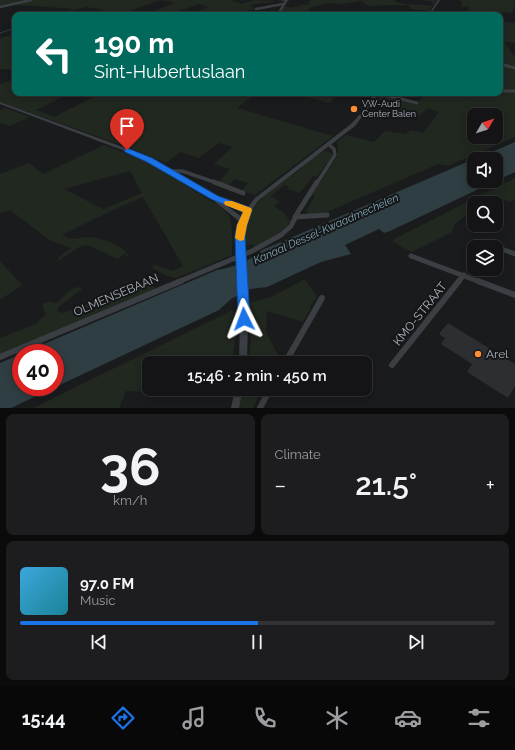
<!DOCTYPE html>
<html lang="en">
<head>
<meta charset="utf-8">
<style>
	:root { --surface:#141416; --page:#1d1d1f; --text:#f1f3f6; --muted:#9d9ea1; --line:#333335; --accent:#1a73e8 }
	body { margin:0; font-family:Raleway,sans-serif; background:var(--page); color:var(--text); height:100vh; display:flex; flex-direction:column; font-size:15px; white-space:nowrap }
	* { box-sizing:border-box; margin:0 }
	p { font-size:13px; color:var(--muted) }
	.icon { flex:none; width:22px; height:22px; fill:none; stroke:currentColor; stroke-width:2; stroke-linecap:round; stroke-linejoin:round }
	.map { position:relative; height:408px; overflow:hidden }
	.side { display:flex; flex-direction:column; gap:6px; padding:6px; background:#0b0b0c; flex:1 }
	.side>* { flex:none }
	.guide { position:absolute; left:12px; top:12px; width:491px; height:84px; border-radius:8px; box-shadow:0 2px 10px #0003,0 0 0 1px var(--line); background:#00695c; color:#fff; overflow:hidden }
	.needle { width:26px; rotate:51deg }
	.buttons { position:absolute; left:467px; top:108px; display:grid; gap:8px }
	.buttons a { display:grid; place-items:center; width:36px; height:36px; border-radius:8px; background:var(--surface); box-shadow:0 2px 10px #0003,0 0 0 1px var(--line); font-size:20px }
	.speed { position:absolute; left:12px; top:344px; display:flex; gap:8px; font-size:20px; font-weight:700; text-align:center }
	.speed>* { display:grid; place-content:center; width:52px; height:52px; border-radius:50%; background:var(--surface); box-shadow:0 2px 10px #0003,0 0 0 1px var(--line); line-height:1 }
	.speed .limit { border:6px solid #d22; background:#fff; color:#111 }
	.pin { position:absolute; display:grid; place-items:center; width:34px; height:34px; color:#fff; margin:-41px -17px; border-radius:50% 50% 50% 0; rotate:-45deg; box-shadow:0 0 4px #0007 }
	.pin .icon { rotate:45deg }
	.me { position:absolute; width:44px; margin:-22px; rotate:357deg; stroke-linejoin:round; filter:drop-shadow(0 0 3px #0008) }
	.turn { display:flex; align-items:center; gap:14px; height:84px; padding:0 16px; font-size:18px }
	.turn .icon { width:52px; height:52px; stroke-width:2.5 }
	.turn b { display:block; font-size:28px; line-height:34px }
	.big { font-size:30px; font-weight:600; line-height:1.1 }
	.side .tile { flex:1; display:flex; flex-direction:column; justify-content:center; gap:6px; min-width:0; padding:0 14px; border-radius:8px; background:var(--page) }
	.side .dial { align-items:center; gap:0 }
	.dial b { font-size:52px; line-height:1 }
	.song { display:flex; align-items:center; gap:12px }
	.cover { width:48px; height:48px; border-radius:6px; background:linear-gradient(135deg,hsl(200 70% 55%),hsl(190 70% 35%)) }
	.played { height:4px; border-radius:2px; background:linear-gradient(90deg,var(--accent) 50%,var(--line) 50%) }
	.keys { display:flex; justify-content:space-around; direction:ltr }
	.heat { display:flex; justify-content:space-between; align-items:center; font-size:22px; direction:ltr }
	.side .tiles { flex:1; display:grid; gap:6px; grid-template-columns:1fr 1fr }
	.tile:last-child { grid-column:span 2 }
	.trip { position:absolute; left:142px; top:356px; width:230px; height:40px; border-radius:8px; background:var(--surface); box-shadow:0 2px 10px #0003,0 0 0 1px var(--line); font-weight:600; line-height:40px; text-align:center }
	.dock { display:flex; height:64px; justify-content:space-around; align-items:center; background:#080809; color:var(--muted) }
	.dock .icon { width:28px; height:28px }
	.dock .on { color:var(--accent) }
	.dock b { font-size:18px; color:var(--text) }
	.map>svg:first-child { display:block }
	.green { fill:#202820; fill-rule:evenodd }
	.water { fill:#2f3e42 }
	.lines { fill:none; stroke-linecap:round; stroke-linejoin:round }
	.stream { stroke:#2f3e42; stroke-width:1 }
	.building { fill:#2d2e31 }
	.minor-far4 { stroke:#3b3e42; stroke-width:2.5 }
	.minor-far3 { stroke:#3b3e42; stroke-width:3 }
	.minor-far2 { stroke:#3b3e42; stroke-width:3.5 }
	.minor-far1 { stroke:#3b3e42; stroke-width:5 }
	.minor { stroke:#3b3e42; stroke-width:6 }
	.tertiary { fill:#3b3e42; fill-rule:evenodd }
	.tertiary-bridge-far1 { stroke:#3b3e42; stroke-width:6 }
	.tertiary-bridge { stroke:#3b3e42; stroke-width:8 }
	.route { fill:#1a73e8; stroke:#114b97 }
	.slow { fill:#f59e0b }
	.poi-dot { fill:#fb8d34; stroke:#151618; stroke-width:1.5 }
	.labels { text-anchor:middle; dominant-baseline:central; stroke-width:4; stroke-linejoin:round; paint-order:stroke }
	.far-poi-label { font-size:9px; fill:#acb5bd; stroke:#151618; text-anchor:start }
	.water-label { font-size:11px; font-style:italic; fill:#82abb9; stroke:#151618 }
	.near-street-label { font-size:12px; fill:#acb5bd; stroke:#151618 }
	.near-poi-label { font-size:12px; fill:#acb5bd; stroke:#151618; text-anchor:start }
</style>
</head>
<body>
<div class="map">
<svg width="515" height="408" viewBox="0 0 515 408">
	<rect width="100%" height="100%" fill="#1a1b1d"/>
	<g class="green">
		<path d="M 0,0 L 161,0 L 128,12 L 139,15 L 87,15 L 103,10 L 86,7 L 56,15 L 73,9 L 15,5 L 0,7 Z"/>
		<path d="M 162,0 L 232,0 L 241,4 L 255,0 L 277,1 C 268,4 260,1 251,6 L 256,9 L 223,15 L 186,15 L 208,7 L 199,4 L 169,15 L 142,15 L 175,3 Z"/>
		<path d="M 310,0 L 393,0 C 404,7 417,3 431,6 L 433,2 L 422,0 L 437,0 L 429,11 L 411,9 L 408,5 L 368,6 L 361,1 L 342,4 L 326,3 L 308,9 L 310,10 L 305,12 L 317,15 L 283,15 L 281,11 L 283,6 C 293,9 296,6 300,5 C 304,4 307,5 311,4 L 307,2 L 311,1 Z"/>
		<path d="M 460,0 L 515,0 L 513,3 L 515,3 L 512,13 L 503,12 L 500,17 L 500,15 L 492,15 L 496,12 L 491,11 L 491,8 L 490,15 L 467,15 L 469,6 L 461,7 L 462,3 Z"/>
		<path d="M 500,21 L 515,23 L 515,43 L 504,42 L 515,57 L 515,67 L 500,63 Z"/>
		<path d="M 15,34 L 15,66 L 13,67 L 15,68 L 15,70 L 0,69 L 0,38 Z"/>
		<path d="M 500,65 L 515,68 L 515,137 L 448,166 L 438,164 L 325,213 L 310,216 L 306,211 L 315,196 L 312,194 L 337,157 L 338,151 L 337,142 L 346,135 L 374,142 L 385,131 L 406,134 L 410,130 L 423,133 L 439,112 L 428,108 L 420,115 L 396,113 L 401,104 L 376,99 L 379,94 L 422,105 L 417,103 L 427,93 L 500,93 ZM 474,115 L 496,115 L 496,137 L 474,137 Z"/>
		<path d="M 15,79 L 15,93 L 71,93 L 36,110 L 54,117 L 101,93 L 256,93 L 237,108 L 333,136 L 255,195 L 242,191 L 248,183 L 235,179 L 228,186 L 218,183 L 230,169 L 214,164 L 232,147 L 219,143 L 199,158 L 180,152 L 166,163 L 133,149 L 0,102 L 0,84 Z"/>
		<path d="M 291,93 L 312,95 L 314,93 L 325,93 L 323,96 L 334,98 L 330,103 Z"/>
		<path d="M 5,108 L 30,117 L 10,126 L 0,123 L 0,110 Z"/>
		<path d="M 104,145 L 148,162 L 219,206 L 230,217 L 232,231 L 232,255 L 176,278 L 167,276 L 152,268 L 154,264 L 171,271 L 183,266 L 143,197 L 109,212 L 62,235 C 73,242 77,237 89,237 C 100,237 126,246 129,257 L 124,254 L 118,259 L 87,245 L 81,246 L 58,261 L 59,257 L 71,248 L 51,241 L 10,210 L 0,214 L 0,174 L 29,163 L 43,174 ZM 130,171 L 142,193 L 103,209 L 64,189 Z"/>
		<path d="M 325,151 L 330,152 L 333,155 L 317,177 L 313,176 L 300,193 L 287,189 L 289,187 L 284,185 L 271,196 L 280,202 L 274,206 L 284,213 L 290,221 C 283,234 266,240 255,247 L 252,244 L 243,247 C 237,211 272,189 298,171 C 306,164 315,155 325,151 Z"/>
		<path d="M 515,178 L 515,199 L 510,202 L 502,199 L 493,203 L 474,203 L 474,212 C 466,216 453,221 452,232 L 412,252 L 400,246 L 392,240 Z"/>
		<path d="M 0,261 L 22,285 L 0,300 Z"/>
		<path d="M 305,279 L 316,295 L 316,299 L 309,307 L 311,308 L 303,322 L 267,311 L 266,332 L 280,359 L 277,363 L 248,363 L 251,341 L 249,303 L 271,297 Z"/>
		<path d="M 150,281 L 155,289 L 0,354 L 0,338 L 36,324 L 46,314 L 43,309 L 43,304 L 49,301 L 56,303 L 73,288 L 80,287 L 82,289 L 58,307 L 57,311 L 62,313 L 117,293 L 117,288 L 128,284 L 130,287 Z"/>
		<path d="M 233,310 L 235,340 L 232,363 L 149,363 L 149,389 L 228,389 L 227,395 L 126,391 L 119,408 L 33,408 Z"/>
		<path d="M 243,389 L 262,389 L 253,408 L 239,408 Z"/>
	</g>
	<path class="water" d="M 515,142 L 515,172 L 390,231 L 384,233 L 379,229 L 345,245 L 351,254 L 321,262 L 267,287 L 250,289 L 231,299 L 219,310 L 11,408 L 0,408 L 0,363 L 21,354 L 21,387 L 55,387 L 55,353 L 23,353 L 217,270 C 235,267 248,262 262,250 L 474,159 L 474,181 L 496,181 L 496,159 L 475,159 Z"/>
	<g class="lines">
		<path class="stream" d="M 0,33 L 15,28"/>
	</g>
	<path class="building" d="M 448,323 L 515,364 L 515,386 L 508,398 L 467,372 L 472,364 L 441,344 L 445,338 L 439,334 Z"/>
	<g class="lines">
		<g class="minor-far4">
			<path d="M 0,7 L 31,0"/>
			<path d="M 256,9 L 283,4"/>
			<path d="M 282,15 L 280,11 L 286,1"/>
		</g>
		<g class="minor-far3">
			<path d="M 500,64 L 515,68"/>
			<path d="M 500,91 L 515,91"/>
			<path d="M 378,93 L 417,103"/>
		</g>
		<g class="minor-far2">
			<path d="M 170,171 L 182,171 L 217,183"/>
			<path d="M 317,183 L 335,155 L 334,149 L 328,144"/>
		</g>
		<g class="minor-far1">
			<path d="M 214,182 L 243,193"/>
			<path d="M 295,217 L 327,215"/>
			<path d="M 485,243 L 515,254"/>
			<path d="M 411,256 L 480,282"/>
			<path d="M 178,282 L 252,251 L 281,235 L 291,226 L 298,212 L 317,182"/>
			<path d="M 458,282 L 464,275"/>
		</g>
		<g class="minor">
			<path d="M 478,281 L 515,295"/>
			<path d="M 0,357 L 181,281"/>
			<path d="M 285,363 L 322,298"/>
			<path d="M 392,365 L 459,281"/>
			<path d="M 260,408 L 270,389"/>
		</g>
		<g class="tertiary">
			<path d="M 276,0 L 289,0 L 288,1 Z"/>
			<path d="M 438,0 L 440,0 L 430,15 L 428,15 Z"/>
			<path d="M 375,93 L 379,93 L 364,114 L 355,126 L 259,200 C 248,213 244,226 243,243 L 242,244 L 238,244 L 237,243 L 238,231 L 240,222 L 215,202 L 215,200 L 138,156 L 0,104 L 0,102 L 142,154 L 216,197 L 247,208 L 255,198 L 351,124 L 362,112 ZM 223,203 L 245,211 L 242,217 Z"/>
			<path d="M 244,316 L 247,317 L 248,319 L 247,363 L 239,363 L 240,319 L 241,317 Z"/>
			<path d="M 235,389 L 243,389 L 239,408 L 231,408 Z"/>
		</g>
		<path class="tertiary-bridge-far1" d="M 240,243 L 242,282"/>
		<path class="tertiary-bridge" d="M 242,281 L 244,319"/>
	</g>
	<path class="route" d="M 127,148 L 152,158 L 218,196 L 251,208 L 252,210 L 247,225 L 245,236 L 250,319 L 248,323 L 244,324 L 240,323 L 238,319 L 235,236 L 237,225 L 243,212 L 211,199 L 147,162 L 125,152 L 124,150 Z"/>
	<path class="slow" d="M 225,201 L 232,201 L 251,208 L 252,210 L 247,225 L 244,240 L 240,241 L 235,238 L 237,225 L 243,212 L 225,205 L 224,203 Z"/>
	<g class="poi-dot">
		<circle cx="354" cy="109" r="4"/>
		<circle cx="478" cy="354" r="4"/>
	</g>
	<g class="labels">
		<g class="far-poi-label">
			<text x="362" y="104">VW-Audi<tspan x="362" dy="10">Center Balen</tspan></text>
		</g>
		<g class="water-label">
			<text transform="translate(326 229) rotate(-24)">Kanaal Dessel-Kwaadmechelen</text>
		</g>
		<g class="near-street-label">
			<text transform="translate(116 295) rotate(-23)">OLMENSEBAAN</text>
			<text transform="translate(420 314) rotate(-51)">KMO-STRAAT</text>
		</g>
		<g class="near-poi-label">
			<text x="486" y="354">Arel</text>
		</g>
	</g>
</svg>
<div class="buttons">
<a><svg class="needle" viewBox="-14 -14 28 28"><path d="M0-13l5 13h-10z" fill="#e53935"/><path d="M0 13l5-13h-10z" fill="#9d9ea1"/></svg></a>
<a><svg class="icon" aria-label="sound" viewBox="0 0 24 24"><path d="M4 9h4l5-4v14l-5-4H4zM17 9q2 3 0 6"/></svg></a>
<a><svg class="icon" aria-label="search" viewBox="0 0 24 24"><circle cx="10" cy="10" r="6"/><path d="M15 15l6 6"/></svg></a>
<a><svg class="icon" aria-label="layers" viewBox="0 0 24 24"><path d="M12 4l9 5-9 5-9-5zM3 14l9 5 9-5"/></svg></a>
</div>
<div class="speed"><div class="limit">40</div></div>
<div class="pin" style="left:127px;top:150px;background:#d93025"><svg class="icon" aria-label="arrive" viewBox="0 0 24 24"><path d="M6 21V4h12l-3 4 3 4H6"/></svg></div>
<svg class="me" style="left:244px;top:319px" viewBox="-20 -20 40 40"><path d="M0-17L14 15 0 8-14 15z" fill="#1a73e8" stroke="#fff" stroke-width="4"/></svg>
<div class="trip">15:46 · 2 min · 450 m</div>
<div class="guide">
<div class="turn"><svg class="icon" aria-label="left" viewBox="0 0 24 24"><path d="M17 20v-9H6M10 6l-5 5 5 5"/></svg><div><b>190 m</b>Sint-Hubertuslaan</div></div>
</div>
</div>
<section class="side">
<div class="tiles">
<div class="tile dial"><b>36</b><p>km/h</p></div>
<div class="tile"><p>Climate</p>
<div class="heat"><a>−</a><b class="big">21.5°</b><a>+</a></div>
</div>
<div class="tile">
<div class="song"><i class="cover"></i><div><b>97.0 FM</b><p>Music</p></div></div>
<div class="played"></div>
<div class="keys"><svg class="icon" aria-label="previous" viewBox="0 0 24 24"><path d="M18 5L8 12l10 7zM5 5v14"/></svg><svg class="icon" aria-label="pause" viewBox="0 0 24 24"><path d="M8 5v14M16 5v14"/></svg><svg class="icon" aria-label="next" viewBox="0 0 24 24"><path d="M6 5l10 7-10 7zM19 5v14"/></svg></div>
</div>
</div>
</section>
<nav class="dock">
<b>15:44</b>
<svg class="icon on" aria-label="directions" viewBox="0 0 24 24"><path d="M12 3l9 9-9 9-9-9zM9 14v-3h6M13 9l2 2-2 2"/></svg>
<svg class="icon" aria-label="music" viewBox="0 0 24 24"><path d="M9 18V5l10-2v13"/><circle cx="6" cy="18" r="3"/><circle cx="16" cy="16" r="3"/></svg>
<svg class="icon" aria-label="phone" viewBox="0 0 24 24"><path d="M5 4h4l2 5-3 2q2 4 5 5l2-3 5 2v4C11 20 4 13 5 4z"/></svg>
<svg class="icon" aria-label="climate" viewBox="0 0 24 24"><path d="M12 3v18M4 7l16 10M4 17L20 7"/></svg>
<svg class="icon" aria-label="car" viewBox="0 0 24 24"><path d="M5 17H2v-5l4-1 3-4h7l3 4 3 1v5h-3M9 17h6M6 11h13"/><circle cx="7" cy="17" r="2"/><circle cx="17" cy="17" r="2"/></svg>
<svg class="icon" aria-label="filters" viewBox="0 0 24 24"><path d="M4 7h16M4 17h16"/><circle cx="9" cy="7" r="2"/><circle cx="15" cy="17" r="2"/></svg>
</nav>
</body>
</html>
